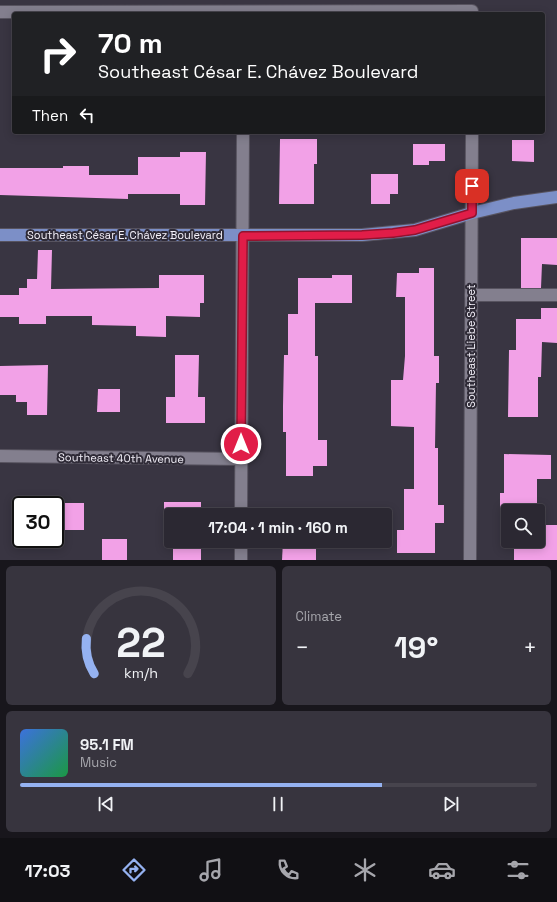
<!DOCTYPE html>
<html lang="en">
<head>
<meta charset="utf-8">
<style>
	:root { --surface:#2b2832; --page:#37343e; --text:#f1f3f6; --muted:#a6a6ac; --line:#47444d; --accent:#95b2f1 }
	body { margin:0; font-family:"Space Grotesk",sans-serif; background:var(--page); color:var(--text); height:100vh; display:flex; flex-direction:column; font-size:15px; white-space:nowrap }
	* { box-sizing:border-box; margin:0 }
	p { font-size:13px; color:var(--muted) }
	.icon { flex:none; width:22px; height:22px; fill:none; stroke:currentColor; stroke-width:2; stroke-linecap:round; stroke-linejoin:round }
	.map { position:relative; height:560px; overflow:hidden }
	.drawer { display:flex; flex-direction:column; gap:6px; padding:6px; background:#18161c; flex:1 }
	.drawer>* { flex:none }
	.guide { position:absolute; left:12px; top:12px; width:533px; height:122px; border-radius:4px; box-shadow:0 2px 10px #0003,0 0 0 1px var(--line); background:#202124; color:#fff; overflow:hidden }
	.buttons { position:absolute; left:501px; top:504px; display:grid; gap:8px }
	.buttons a { display:grid; place-items:center; width:44px; height:44px; border-radius:4px; background:var(--surface); box-shadow:0 2px 10px #0003,0 0 0 1px var(--line); font-size:20px }
	.speed { position:absolute; left:12px; top:496px; display:flex; gap:8px; font-size:20px; font-weight:700; text-align:center }
	.speed>* { display:grid; place-content:center; width:52px; height:52px; border-radius:50%; background:var(--surface); box-shadow:0 2px 10px #0003,0 0 0 1px var(--line); line-height:1 }
	.speed .limit { border:2px solid #111; border-radius:6px; background:#fff; color:#111 }
	.pin { position:absolute; display:grid; place-items:center; width:34px; height:34px; color:#fff; margin:-17px; border-radius:8px; box-shadow:0 2px 6px #0006 }
	.me { position:absolute; width:44px; margin:-22px; rotate:0deg; stroke-linejoin:round; filter:drop-shadow(0 0 3px #0008) }
	.turn { display:flex; align-items:center; gap:14px; height:84px; padding:0 20px; font-size:18px }
	.turn .icon { width:52px; height:52px; stroke-width:2.5 }
	.turn b { display:block; font-size:28px; line-height:34px }
	.then { display:flex; align-items:center; height:38px; padding:0 20px; background:#0003; gap:8px; font-size:15px }
	.big { font-size:30px; font-weight:700; line-height:1.1 }
	.drawer .card { flex:1; display:flex; flex-direction:column; justify-content:center; gap:6px; min-width:0; padding:0 14px; border-radius:6px; background:var(--page) }
	.drawer .dial { align-items:center; gap:0 }
	.dial svg { height:104px; overflow:visible; fill:none; stroke:var(--line); stroke-width:7; stroke-linecap:round; text-anchor:middle }
	.dial text { fill:var(--text); stroke:none }
	.song { display:flex; align-items:center; gap:12px }
	.cover { width:48px; height:48px; border-radius:6px; background:linear-gradient(135deg,hsl(220 70% 55%),hsl(140 70% 35%)) }
	.played { height:4px; border-radius:2px; background:linear-gradient(90deg,var(--accent) 70%,var(--line) 70%) }
	.keys { display:flex; justify-content:space-around; direction:ltr }
	.heat { display:flex; justify-content:space-between; align-items:center; font-size:22px; direction:ltr }
	.drawer .tiles { flex:1; display:grid; gap:6px; grid-template-columns:1fr 1fr }
	.card:last-child { grid-column:span 2 }
	.trip { position:absolute; left:164px; top:508px; width:228px; height:40px; border-radius:4px; background:var(--surface); box-shadow:0 2px 10px #0003,0 0 0 1px var(--line); font-weight:700; line-height:40px; text-align:center }
	.tabs { display:flex; height:64px; justify-content:space-around; align-items:center; background:#111014; color:var(--muted) }
	.tabs .icon { width:28px; height:28px }
	.tabs .active { color:var(--accent) }
	.tabs b { font-size:18px; color:var(--text) }
	.map>svg:first-child { display:block }
	.building { fill:#f2a1e7 }
	.lines { fill:none; stroke-linecap:round; stroke-linejoin:round }
	.minor-casing { stroke:#57535f; stroke-width:14 }
	.major-casing { stroke:#57535f; stroke-width:14 }
	.minor { stroke:#837f8e; stroke-width:12 }
	.major { stroke:#7c8fc7; stroke-width:12 }
	.route-casing { stroke:#92132f; stroke-width:10 }
	.route { stroke:#e11d48; stroke-width:7 }
	.labels { text-anchor:middle; dominant-baseline:central; stroke-width:4; stroke-linejoin:round; paint-order:stroke }
	.street-label { font-size:11px; fill:#f4f1fa; stroke:#2f2b37 }
</style>
</head>
<body>
<div class="map">
<svg width="557" height="560" viewBox="0 0 557 560">
	<rect width="100%" height="100%" fill="#393542"/>
	<g class="building">
		<path d="M 280,139 L 317,139 L 317,164 L 314,164 L 314,204 L 279,204 Z"/>
		<path d="M 512,140 L 534,140 L 534,162 L 512,161 Z"/>
		<path d="M 413,144 L 445,144 L 445,161 L 429,161 L 429,165 L 413,165 Z"/>
		<path d="M 180,152 L 206,152 L 205,205 L 180,205 L 180,194 L 128,194 L 128,199 L 0,195 L 0,168 L 63,168 L 63,166 L 89,166 L 89,175 L 138,175 L 138,157 L 180,157 Z"/>
		<path d="M 371,174 L 398,174 L 398,194 L 390,194 L 390,204 L 371,204 Z"/>
		<path d="M 521,238 L 557,238 L 557,265 L 542,264 L 541,288 L 521,288 Z"/>
		<path d="M 38,250 L 52,250 L 51,289 L 159,288 L 159,275 L 204,275 L 204,303 L 200,303 L 200,317 L 166,316 L 166,337 L 136,336 L 136,326 L 92,325 L 92,316 L 46,316 L 46,324 L 19,324 L 19,317 L 0,317 L 0,295 L 19,295 L 19,288 L 27,288 L 27,279 L 37,279 Z"/>
		<path d="M 419,268 L 434,268 L 434,356 L 439,356 L 439,383 L 436,383 L 435,448 L 438,448 L 438,505 L 444,505 L 444,523 L 435,523 L 435,553 L 397,553 L 397,530 L 404,530 L 404,489 L 414,489 L 414,427 L 391,426 L 391,380 L 403,380 L 405,356 L 405,297 L 396,297 L 397,273 L 419,273 Z"/>
		<path d="M 332,275 L 352,275 L 352,303 L 315,303 L 315,356 L 318,356 L 318,440 L 327,440 L 327,466 L 313,466 L 313,476 L 286,476 L 286,432 L 283,432 L 283,406 L 284,355 L 288,355 L 288,314 L 298,314 L 298,278 L 332,278 Z"/>
		<path d="M 541,308 L 557,308 L 557,343 L 542,342 L 541,377 L 538,377 L 538,417 L 508,417 L 509,350 L 516,350 L 516,319 L 541,319 Z"/>
		<path d="M 175,355 L 199,355 L 198,397 L 205,397 L 205,423 L 166,423 L 166,397 L 175,397 Z"/>
		<path d="M 48,365 L 47,415 L 27,415 L 27,402 L 16,402 L 16,395 L 0,395 L 0,366 Z"/>
		<path d="M 98,389 L 120,389 L 120,412 L 97,412 Z"/>
		<path d="M 504,454 L 551,455 L 551,479 L 537,479 L 537,511 L 500,511 L 500,493 L 504,493 Z"/>
		<path d="M 164,502 L 201,502 L 201,515 L 171,515 L 171,524 L 164,524 Z"/>
		<rect x="55" y="503" width="29" height="27"/>
		<path d="M 538,525 L 557,525 L 557,560 L 514,560 L 514,541 L 538,541 Z"/>
		<rect x="102" y="539" width="25" height="21"/>
		<rect x="173" y="541" width="28" height="19"/>
		<path d="M 283,541 L 316,541 L 316,560 L 282,560 Z"/>
	</g>
	<g class="lines">
		<g class="minor-casing">
			<g id="minor">
				<path d="M 0,12 L 472,11"/>
				<path d="M 471,295 L 557,295"/>
				<path d="M 0,456 L 241,459"/>
				<path d="M 241,515 L 243,132"/>
				<path d="M 241,560 L 241,541"/>
				<path d="M 470,560 L 472,132"/>
			</g>
		</g>
		<g class="major-casing">
			<path id="major" d="M 0,235 L 362,235 L 415,230 L 472,213 L 514,203 L 557,197"/>
		</g>
		<use href="#minor" class="minor"/>
		<use href="#major" class="major"/>
	</g>
	<g class="lines">
		<g class="route-casing">
			<path id="route" d="M 241,444 L 243,236 L 362,235 L 393,233 L 415,230 L 472,213 L 472,186"/>
		</g>
		<use href="#route" class="route"/>
	</g>
	<g class="labels">
		<g class="street-label">
			<text x="125" y="235">Southeast César E. Chávez Boulevard</text>
			<text transform="translate(471 346) rotate(-90)">Southeast Liebe Street</text>
			<text transform="translate(121 458) rotate(1)">Southeast 40th Avenue</text>
		</g>
	</g>
</svg>
<div class="buttons">
<a><svg class="icon" aria-label="search" viewBox="0 0 24 24"><circle cx="10" cy="10" r="6"/><path d="M15 15l6 6"/></svg></a>
</div>
<div class="speed"><div class="limit">30</div></div>
<div class="pin" style="left:472px;top:186px;background:#d93025"><svg class="icon" aria-label="arrive" viewBox="0 0 24 24"><path d="M6 21V4h12l-3 4 3 4H6"/></svg></div>
<svg class="me" style="left:241px;top:444px" viewBox="-20 -20 40 40"><circle r="17" fill="#e11d48" stroke="#fff" stroke-width="3"/><path d="M0-11L8 9 0 5-8 9z" fill="#fff"/></svg>
<div class="trip">17:04 · 1 min · 160 m</div>
<div class="guide">
<div class="turn"><svg class="icon" aria-label="right" viewBox="0 0 24 24"><path d="M7 20v-9h11M14 6l5 5-5 5"/></svg><div><b>70 m</b>Southeast César E. Chávez Boulevard</div></div>
<div class="then">Then<svg class="icon" aria-label="left" viewBox="0 0 24 24"><path d="M17 20v-9H6M10 6l-5 5 5 5"/></svg></div>
</div>
</div>
<section class="drawer">
<div class="tiles">
<div class="card dial"><svg viewBox="0 0 100 80">
<path d="M14 69A42 42 0 1 1 86 69"/>
<path d="M14 69A42 42 0 0 1 8 42" stroke="#95b2f1"/>
<text x="50" y="56" font-size="32" font-weight="700">22</text>
<text x="50" y="72" font-size="11">km/h</text>
</svg></div>
<div class="card"><p>Climate</p>
<div class="heat"><a>−</a><b class="big">19°</b><a>+</a></div>
</div>
<div class="card">
<div class="song"><i class="cover"></i><div><b>95.1 FM</b><p>Music</p></div></div>
<div class="played"></div>
<div class="keys"><svg class="icon" aria-label="previous" viewBox="0 0 24 24"><path d="M18 5L8 12l10 7zM5 5v14"/></svg><svg class="icon" aria-label="pause" viewBox="0 0 24 24"><path d="M8 5v14M16 5v14"/></svg><svg class="icon" aria-label="next" viewBox="0 0 24 24"><path d="M6 5l10 7-10 7zM19 5v14"/></svg></div>
</div>
</div>
</section>
<nav class="tabs">
<b>17:03</b>
<svg class="icon active" aria-label="directions" viewBox="0 0 24 24"><path d="M12 3l9 9-9 9-9-9zM9 14v-3h6M13 9l2 2-2 2"/></svg>
<svg class="icon" aria-label="music" viewBox="0 0 24 24"><path d="M9 18V5l10-2v13"/><circle cx="6" cy="18" r="3"/><circle cx="16" cy="16" r="3"/></svg>
<svg class="icon" aria-label="phone" viewBox="0 0 24 24"><path d="M5 4h4l2 5-3 2q2 4 5 5l2-3 5 2v4C11 20 4 13 5 4z"/></svg>
<svg class="icon" aria-label="climate" viewBox="0 0 24 24"><path d="M12 3v18M4 7l16 10M4 17L20 7"/></svg>
<svg class="icon" aria-label="car" viewBox="0 0 24 24"><path d="M5 17H2v-5l4-1 3-4h7l3 4 3 1v5h-3M9 17h6M6 11h13"/><circle cx="7" cy="17" r="2"/><circle cx="17" cy="17" r="2"/></svg>
<svg class="icon" aria-label="filters" viewBox="0 0 24 24"><path d="M4 7h16M4 17h16"/><circle cx="9" cy="7" r="2"/><circle cx="15" cy="17" r="2"/></svg>
</nav>
</body>
</html>
